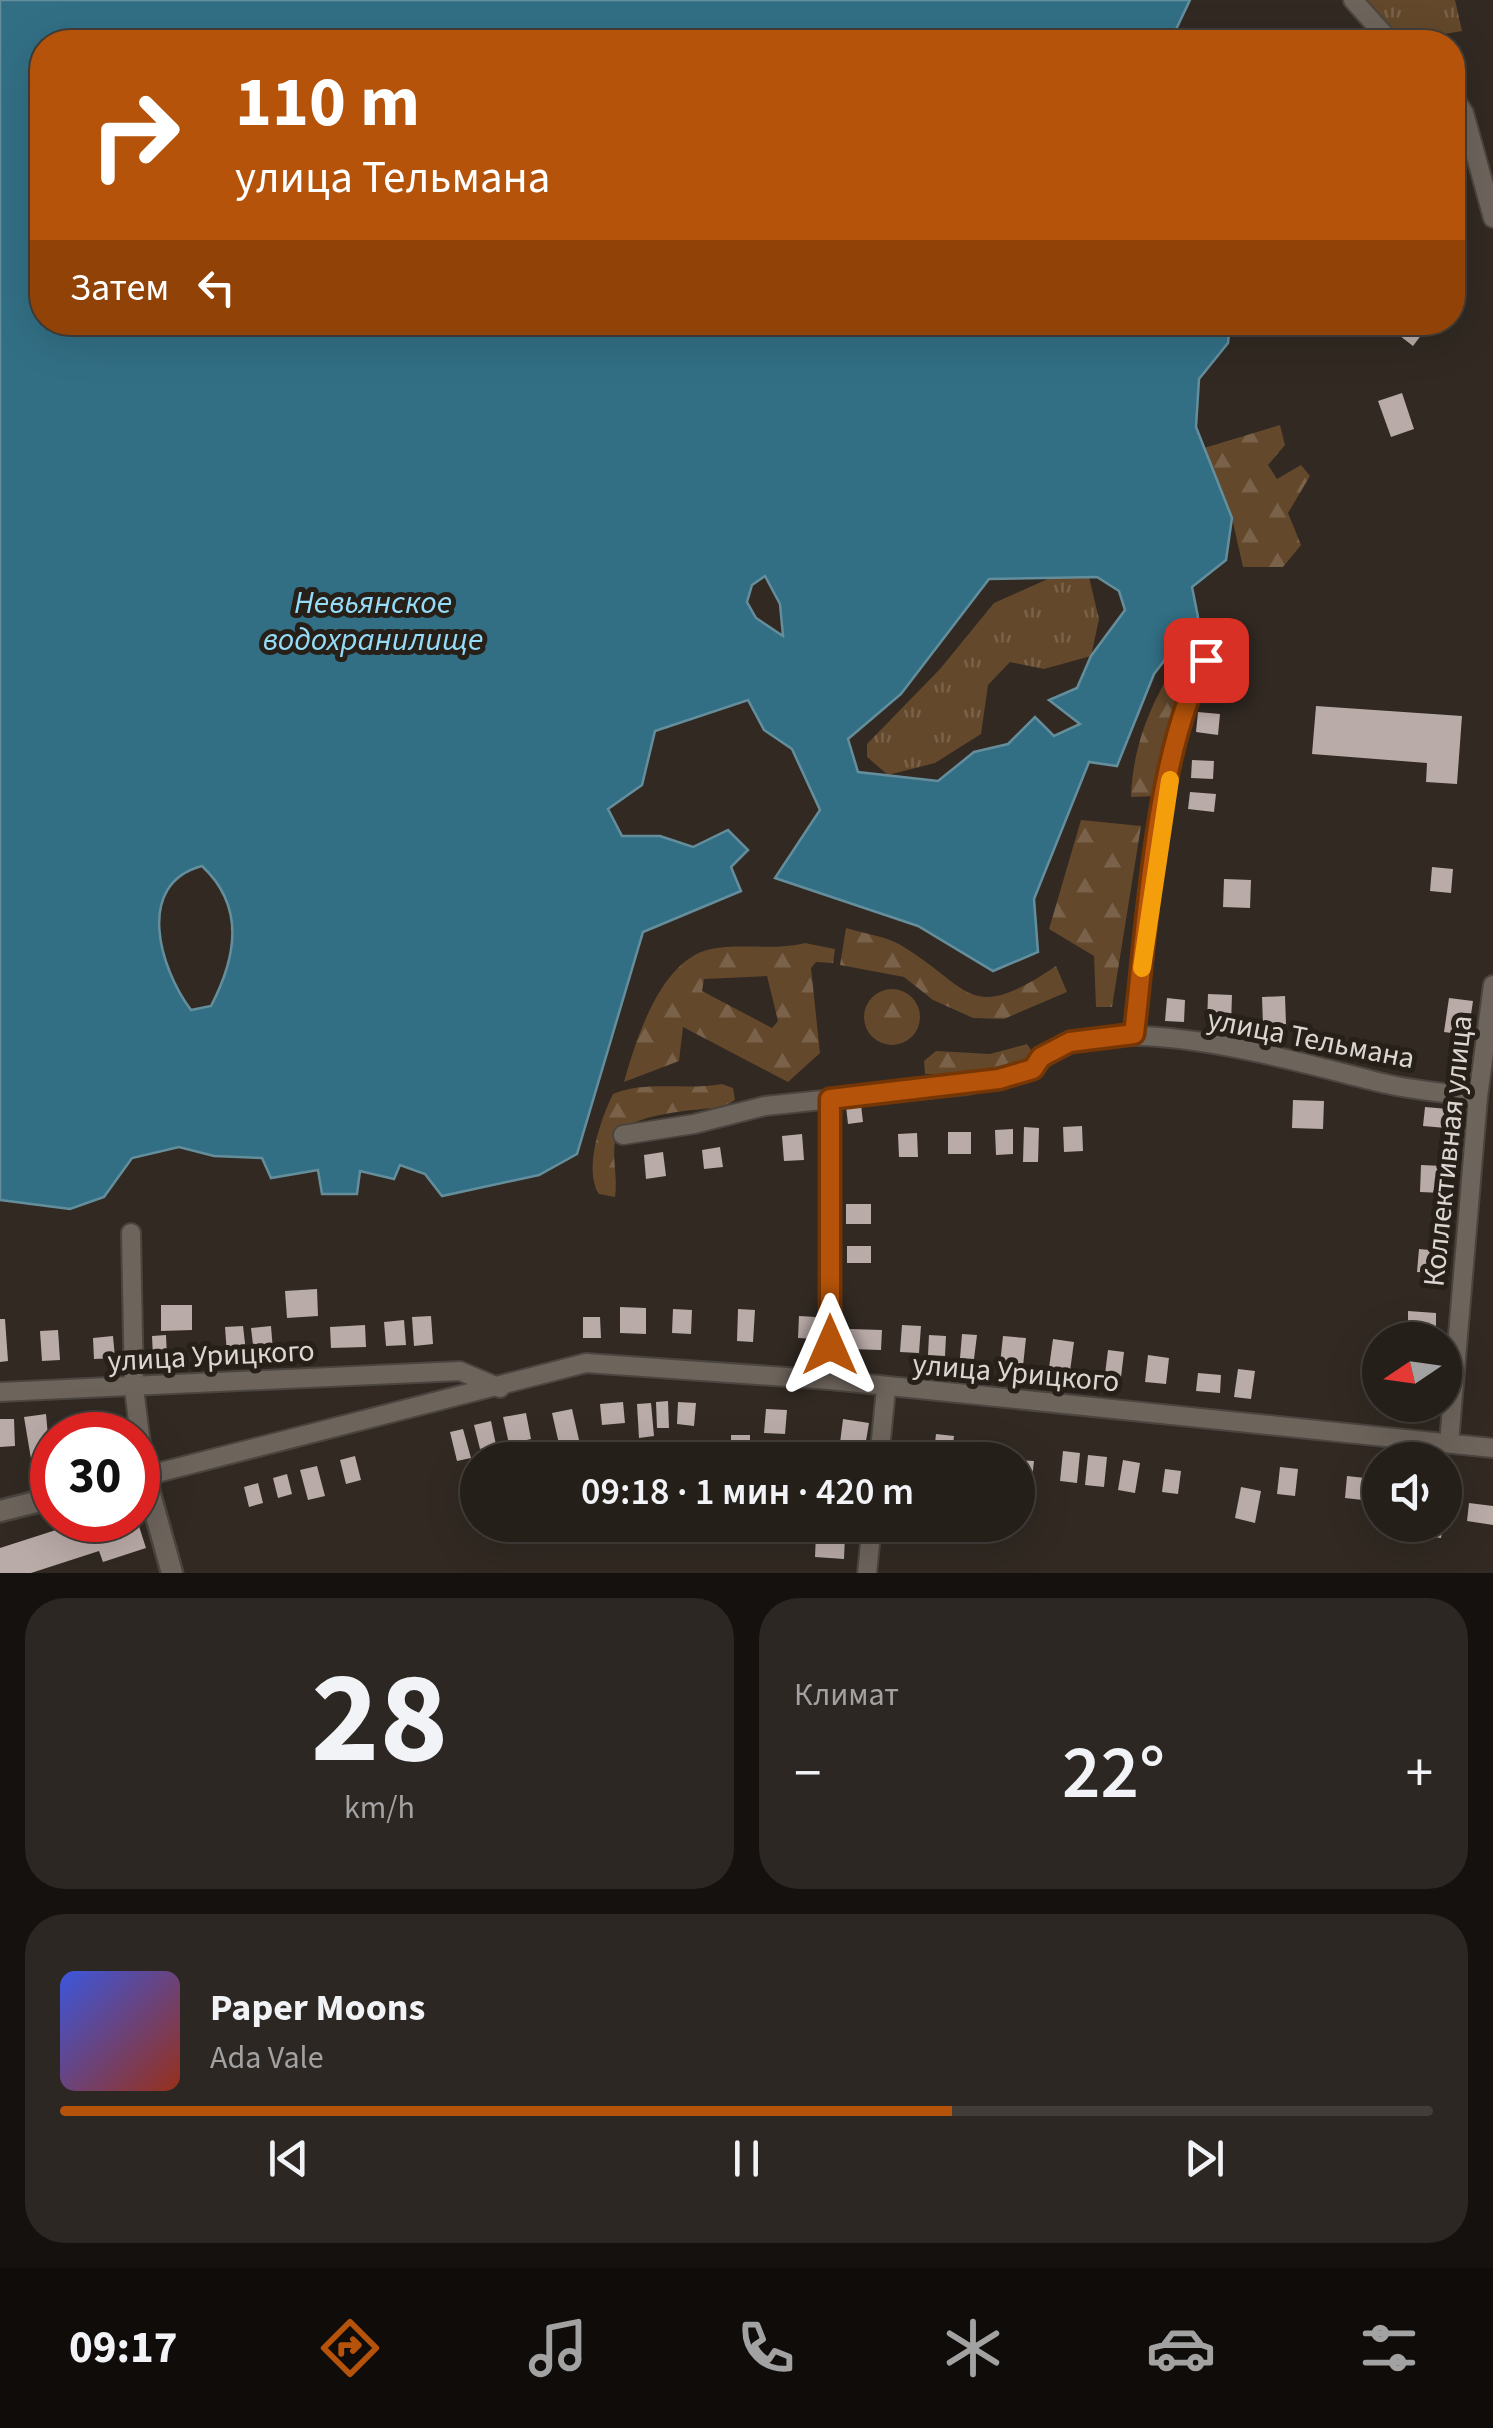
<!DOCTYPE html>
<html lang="ru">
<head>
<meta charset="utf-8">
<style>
	:root { --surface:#251f1a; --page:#2d2723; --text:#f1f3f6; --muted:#a3a2a2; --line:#423d39; --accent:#b45309 }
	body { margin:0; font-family:"Source Sans 3",sans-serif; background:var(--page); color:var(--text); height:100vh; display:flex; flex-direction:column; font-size:38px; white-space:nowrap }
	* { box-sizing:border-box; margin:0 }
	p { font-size:32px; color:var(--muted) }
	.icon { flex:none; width:55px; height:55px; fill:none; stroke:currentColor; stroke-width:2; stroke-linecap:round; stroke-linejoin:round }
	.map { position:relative; height:1573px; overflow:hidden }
	.drawer { display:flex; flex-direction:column; gap:25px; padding:25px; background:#14110e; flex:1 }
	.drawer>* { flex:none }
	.guide { position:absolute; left:30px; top:30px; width:1435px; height:305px; border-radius:40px; box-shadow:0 10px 40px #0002,0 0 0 2px var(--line); background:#b45309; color:#fff; overflow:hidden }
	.needle { width:65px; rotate:257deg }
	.buttons { position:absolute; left:1362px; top:1322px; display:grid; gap:20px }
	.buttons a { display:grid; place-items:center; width:100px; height:100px; border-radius:50%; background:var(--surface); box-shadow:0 10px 40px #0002,0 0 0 2px var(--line); font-size:50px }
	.speed { position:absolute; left:30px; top:1412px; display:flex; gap:20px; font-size:50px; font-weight:700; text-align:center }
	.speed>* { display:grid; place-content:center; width:130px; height:130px; border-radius:50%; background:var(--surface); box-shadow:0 10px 40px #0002,0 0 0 2px var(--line); line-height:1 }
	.speed .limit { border:15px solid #d22; background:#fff; color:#111 }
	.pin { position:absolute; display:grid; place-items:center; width:85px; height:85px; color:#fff; margin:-42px; border-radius:20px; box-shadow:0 5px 15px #0006 }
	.me { position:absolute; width:110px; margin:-55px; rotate:0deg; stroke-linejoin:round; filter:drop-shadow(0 0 8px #0008) }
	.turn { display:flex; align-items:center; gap:35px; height:210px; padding:0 40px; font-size:45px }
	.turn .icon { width:130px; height:130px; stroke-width:2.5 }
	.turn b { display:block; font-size:70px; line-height:85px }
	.then { display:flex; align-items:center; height:95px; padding:0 40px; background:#0003; gap:20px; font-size:38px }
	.big { font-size:75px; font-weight:600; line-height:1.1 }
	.drawer .tile { flex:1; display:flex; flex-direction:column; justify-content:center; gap:15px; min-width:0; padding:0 35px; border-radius:40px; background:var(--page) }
	.drawer .dial { align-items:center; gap:0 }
	.dial b { font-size:130px; line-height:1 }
	.song { display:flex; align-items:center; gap:30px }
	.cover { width:120px; height:120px; border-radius:15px; background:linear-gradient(135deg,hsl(230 70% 55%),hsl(10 70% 35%)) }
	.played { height:10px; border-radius:5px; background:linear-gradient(90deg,var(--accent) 65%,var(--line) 65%) }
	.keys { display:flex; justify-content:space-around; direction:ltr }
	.heat { display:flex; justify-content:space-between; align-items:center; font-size:55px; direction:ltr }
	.drawer .tiles { flex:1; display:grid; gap:25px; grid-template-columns:1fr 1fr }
	.tile:last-child { grid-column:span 2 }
	.trip { position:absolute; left:460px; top:1442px; width:575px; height:100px; border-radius:50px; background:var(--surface); box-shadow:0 10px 40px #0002,0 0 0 2px var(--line); font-weight:600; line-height:100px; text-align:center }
	.tabs { display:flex; height:160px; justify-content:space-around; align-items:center; background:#0f0c0a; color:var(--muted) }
	.tabs .icon { width:70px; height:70px }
	.tabs .active { color:var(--accent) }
	.tabs b { font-size:45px; color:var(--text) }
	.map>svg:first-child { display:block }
	.grass { fill:url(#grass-tufts) }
	.forest { fill:url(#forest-firs); fill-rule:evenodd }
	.water { fill:#326f85; stroke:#658e9c; stroke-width:2.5; fill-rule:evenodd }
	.building { fill:#b9aba8 }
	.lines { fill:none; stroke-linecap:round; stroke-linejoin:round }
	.minor-casing { stroke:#4b453f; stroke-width:22 }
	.tertiary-casing { stroke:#4b453f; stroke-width:25 }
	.minor { stroke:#6d645c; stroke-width:18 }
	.tertiary { stroke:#6d645c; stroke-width:20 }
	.route-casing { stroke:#753606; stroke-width:25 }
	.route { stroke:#b45309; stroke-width:18 }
	.slow { stroke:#f59e0b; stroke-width:18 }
	.labels { text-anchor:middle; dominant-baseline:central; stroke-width:10; stroke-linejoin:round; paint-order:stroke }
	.street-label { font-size:30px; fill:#dbd6d2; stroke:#272019 }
	.water-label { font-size:32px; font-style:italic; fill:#94dcf8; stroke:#272019 }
</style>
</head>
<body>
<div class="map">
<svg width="1493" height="1573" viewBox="0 0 1493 1573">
	<defs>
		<pattern id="grass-tufts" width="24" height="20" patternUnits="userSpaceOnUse" patternTransform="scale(2.5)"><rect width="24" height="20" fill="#63482b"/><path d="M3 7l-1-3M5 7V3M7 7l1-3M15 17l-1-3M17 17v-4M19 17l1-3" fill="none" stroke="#796249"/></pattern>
		<pattern id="forest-firs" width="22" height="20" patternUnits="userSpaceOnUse" patternTransform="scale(2.5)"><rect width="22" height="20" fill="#63482b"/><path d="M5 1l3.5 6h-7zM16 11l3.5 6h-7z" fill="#796249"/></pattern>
	</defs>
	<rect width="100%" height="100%" fill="#312922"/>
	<g class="grass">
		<path d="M 1362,0 L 1455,0 L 1462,31 C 1408,40 1396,46 1362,0 Z"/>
		<path d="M 1089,577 L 1099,619 L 1091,656 L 1044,669 L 1010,662 L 988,685 L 981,734 L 935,763 L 888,775 L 867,757 L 867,744 L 940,669 L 994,603 L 1050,578 Z"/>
	</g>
	<g class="forest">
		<path d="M 1280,425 L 1285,445 L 1268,465 L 1277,479 L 1301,465 L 1310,476 L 1288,513 L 1301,545 L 1283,567 L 1243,567 L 1232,518 L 1204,448 Z"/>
		<path d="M 1193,638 L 1201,652 L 1175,704 L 1157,796 L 1131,797 C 1133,737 1158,687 1193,638 Z"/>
		<path d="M 1081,820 L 1141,826 L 1112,1007 L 1096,1007 L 1094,956 L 1049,929 Z"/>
		<path d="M 846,928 C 862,933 884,936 899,944 C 973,988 967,1026 1056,966 L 1067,992 L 1004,1019 L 973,1018 L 933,1000 L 904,977 L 840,965 Z"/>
		<path d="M 805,943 L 835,949 L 833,963 L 816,962 L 811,968 L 820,1053 L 788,1082 L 683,1027 L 679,1061 L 624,1082 C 636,1039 661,959 711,949 C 743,943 774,951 805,943 ZM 767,976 L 778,1021 L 772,1028 L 702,991 L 704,979 Z"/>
		<circle cx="892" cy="1017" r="28"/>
		<path d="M 1027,1044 L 1037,1059 L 986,1074 L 925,1074 L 924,1061 L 936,1051 L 990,1054 Z"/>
		<path d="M 722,1084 L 733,1088 L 735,1100 L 723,1107 C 698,1110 621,1113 615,1141 C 612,1159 618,1178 615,1197 L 599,1194 C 583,1169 601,1118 613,1094 C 647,1080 686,1091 722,1084 Z"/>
	</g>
	<path class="water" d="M 0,0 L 1190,0 L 1170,42 L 42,42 L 42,322 L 1230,323 L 1228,343 L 1199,379 L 1196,427 L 1232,518 L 1226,560 L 1192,587 L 1198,617 L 1154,674 L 1117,766 L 1089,762 L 1034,899 L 1038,952 L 993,971 L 918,926 L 775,878 L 820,810 L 792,749 L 764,730 L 748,700 L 655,731 L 642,785 L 608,809 L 622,836 L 660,836 L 693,847 L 728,830 L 748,850 L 731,867 L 741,891 L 643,932 L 577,1154 L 539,1175 L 442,1196 L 425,1174 L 400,1165 L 394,1179 L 360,1171 L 357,1194 L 322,1194 L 318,1170 L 271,1178 L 262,1158 L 214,1156 L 179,1147 L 132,1158 L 104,1197 L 70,1209 L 0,1200 ZM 765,576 L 780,604 L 783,636 L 756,618 L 747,602 L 752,585 ZM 1097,577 L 1119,591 L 1125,610 L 1091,656 L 1077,688 L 1049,700 L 1080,724 L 1054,736 L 1035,717 L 1008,744 L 974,752 L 938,781 L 858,772 L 848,739 L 901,694 L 989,579 ZM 202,866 C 246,907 236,958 211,1006 L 191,1010 C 160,969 134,884 202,866 Z"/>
	<g class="building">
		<path d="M 1402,322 L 1431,322 L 1413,346 L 1395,332 Z"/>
		<path d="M 1402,393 L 1414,429 L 1391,437 L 1378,401 Z"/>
		<path d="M 1316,706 L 1462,716 L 1457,784 L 1426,782 L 1427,763 L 1312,754 Z"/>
		<path d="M 1198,712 L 1220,714 L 1218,735 L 1196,732 Z"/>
		<path d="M 1192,760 L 1214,761 L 1213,779 L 1191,778 Z"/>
		<path d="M 1190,792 L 1216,794 L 1214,812 L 1188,809 Z"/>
		<path d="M 1432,867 L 1453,869 L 1451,893 L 1430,891 Z"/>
		<path d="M 1224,879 L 1251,880 L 1250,908 L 1223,907 Z"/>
		<path d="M 1208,994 L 1232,995 L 1231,1025 L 1207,1024 Z"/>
		<path d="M 1285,996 L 1286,1024 L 1263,1026 L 1262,997 Z"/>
		<path d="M 1167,998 L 1185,1000 L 1184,1022 L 1165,1021 Z"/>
		<path d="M 1449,998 L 1473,1001 L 1468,1035 L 1444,1032 Z"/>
		<path d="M 1293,1100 L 1324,1101 L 1323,1129 L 1292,1128 Z"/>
		<path d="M 861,1105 L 863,1122 L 848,1124 L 846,1106 Z"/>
		<path d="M 1425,1107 L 1448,1109 L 1446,1128 L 1423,1126 Z"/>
		<path d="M 1082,1126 L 1083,1151 L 1064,1152 L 1063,1127 Z"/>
		<path d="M 1024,1127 L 1039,1128 L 1038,1162 L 1023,1162 Z"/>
		<path d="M 1013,1129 L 1013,1154 L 996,1155 L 995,1130 Z"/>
		<rect x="948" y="1132" width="23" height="22"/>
		<path d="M 917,1133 L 918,1157 L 899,1157 L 898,1134 Z"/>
		<path d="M 802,1134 L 804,1160 L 784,1161 L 782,1136 Z"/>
		<path d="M 720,1147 L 723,1167 L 704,1169 L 702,1150 Z"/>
		<path d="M 663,1152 L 666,1176 L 646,1179 L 644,1155 Z"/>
		<path d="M 1421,1165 L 1443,1166 L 1442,1193 L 1420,1192 Z"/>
		<rect x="846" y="1204" width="25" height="20"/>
		<rect x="847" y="1246" width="24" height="17"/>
		<path d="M 1419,1249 L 1440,1251 L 1439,1273 L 1417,1272 Z"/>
		<path d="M 317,1289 L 318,1316 L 287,1318 L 285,1291 Z"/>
		<path d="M 161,1305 L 192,1305 L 192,1330 L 161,1331 Z"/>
		<path d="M 620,1307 L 646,1308 L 646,1334 L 620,1333 Z"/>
		<path d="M 673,1309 L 692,1310 L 691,1334 L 672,1333 Z"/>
		<path d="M 738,1309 L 755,1310 L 753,1342 L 737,1341 Z"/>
		<path d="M 1408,1311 L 1436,1313 L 1436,1331 L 1408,1330 Z"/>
		<path d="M 431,1316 L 433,1344 L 414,1346 L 412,1317 Z"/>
		<path d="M 799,1316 L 816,1317 L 815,1339 L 798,1338 Z"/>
		<path d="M 583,1317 L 600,1317 L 601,1338 L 583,1338 Z"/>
		<path d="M 0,1319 L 5,1319 L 8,1361 L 0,1362 Z"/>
		<path d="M 404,1320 L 406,1345 L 386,1346 L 384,1322 Z"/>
		<path d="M 365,1325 L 366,1347 L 331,1348 L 330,1327 Z"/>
		<path d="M 902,1325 L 921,1326 L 919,1353 L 900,1352 Z"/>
		<path d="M 243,1326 L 246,1352 L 227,1354 L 225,1327 Z"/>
		<path d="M 271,1326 L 273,1351 L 254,1353 L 251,1328 Z"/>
		<path d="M 850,1329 L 882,1330 L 881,1350 L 849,1349 Z"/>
		<path d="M 58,1330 L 60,1360 L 42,1361 L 40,1331 Z"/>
		<path d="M 962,1334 L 977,1335 L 974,1359 L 960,1358 Z"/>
		<path d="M 166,1335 L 167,1357 L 153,1357 L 152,1336 Z"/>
		<path d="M 929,1335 L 946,1336 L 945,1356 L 928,1355 Z"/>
		<path d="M 113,1336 L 115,1358 L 94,1359 L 93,1338 Z"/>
		<path d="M 1003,1336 L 1026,1338 L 1023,1366 L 1000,1364 Z"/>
		<path d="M 1053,1339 L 1074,1342 L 1070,1371 L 1049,1368 Z"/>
		<path d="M 1108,1350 L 1124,1352 L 1121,1377 L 1105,1374 Z"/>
		<path d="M 1148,1355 L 1169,1358 L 1166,1384 L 1145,1382 Z"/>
		<path d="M 1238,1369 L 1255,1371 L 1251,1399 L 1234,1397 Z"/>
		<path d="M 1198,1373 L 1221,1375 L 1220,1393 L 1196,1391 Z"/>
		<path d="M 668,1401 L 669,1428 L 657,1428 L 656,1402 Z"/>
		<path d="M 623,1402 L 625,1423 L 602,1425 L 600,1404 Z"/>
		<path d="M 678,1402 L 696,1403 L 694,1426 L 677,1424 Z"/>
		<path d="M 651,1403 L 654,1436 L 639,1438 L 637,1404 Z"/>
		<path d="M 572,1409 L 579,1440 L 559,1444 L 552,1413 Z"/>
		<path d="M 766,1409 L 787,1410 L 785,1434 L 764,1433 Z"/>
		<path d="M 114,1413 L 115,1435 L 96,1435 L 94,1415 Z"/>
		<path d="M 526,1413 L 531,1439 L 509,1444 L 503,1417 Z"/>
		<path d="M 46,1414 L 52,1480 L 35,1483 L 24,1417 Z"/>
		<path d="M 0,1419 L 14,1419 L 15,1446 L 0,1447 Z"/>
		<path d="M 843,1419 L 869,1423 L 865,1447 L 840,1443 Z"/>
		<path d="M 491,1421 L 496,1445 L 480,1449 L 474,1425 Z"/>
		<path d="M 463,1429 L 471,1458 L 457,1461 L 450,1432 Z"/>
		<path d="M 936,1434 L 954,1436 L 952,1454 L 934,1452 Z"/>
		<rect x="731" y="1435" width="19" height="24"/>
		<path d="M 970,1441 L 989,1443 L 987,1460 L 968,1460 Z"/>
		<path d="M 1063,1451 L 1080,1453 L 1077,1483 L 1060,1481 Z"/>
		<path d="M 1088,1455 L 1107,1457 L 1104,1487 L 1085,1485 Z"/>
		<path d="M 355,1456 L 361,1480 L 346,1484 L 340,1460 Z"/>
		<path d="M 1018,1460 L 1034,1461 L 1032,1479 L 1018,1477 Z"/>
		<path d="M 1123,1460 L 1140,1463 L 1135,1493 L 1118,1490 Z"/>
		<path d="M 317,1466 L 325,1496 L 308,1500 L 300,1470 Z"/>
		<path d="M 1280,1467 L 1298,1469 L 1295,1496 L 1277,1494 Z"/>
		<path d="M 1165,1469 L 1181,1471 L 1178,1494 L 1162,1492 Z"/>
		<path d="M 287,1474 L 292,1494 L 278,1498 L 273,1478 Z"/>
		<path d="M 1347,1476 L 1365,1478 L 1363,1500 L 1345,1498 Z"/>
		<path d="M 258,1483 L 263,1503 L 249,1507 L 244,1487 Z"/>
		<path d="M 1241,1487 L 1261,1491 L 1255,1523 L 1235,1518 Z"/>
		<path d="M 1469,1503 L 1493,1506 L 1493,1525 L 1467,1521 Z"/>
		<path d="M 87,1520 L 137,1520 L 146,1548 L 103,1562 L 99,1551 L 31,1573 L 0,1573 L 0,1548 Z"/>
		<path d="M 1412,1525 L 1443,1525 L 1441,1538 L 1411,1534 Z"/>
		<path d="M 816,1534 L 845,1536 L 844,1559 L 815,1557 Z"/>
	</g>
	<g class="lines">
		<g class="minor-casing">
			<g id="minor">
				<path d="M 1353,0 L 1391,42"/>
				<path d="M 1452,95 L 1464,113 L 1493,218"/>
				<path d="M 1134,1034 C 1147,927 1155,752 1206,660"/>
				<path d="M 623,1135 L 694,1124 L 765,1106 L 966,1085 L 1033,1069 C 1085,994 1311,1067 1387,1084 C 1417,1091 1448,1093 1478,1097"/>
				<path d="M 131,1233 L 134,1389 L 145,1476 L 586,1363 L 830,1380 L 1493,1448"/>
				<path d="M 830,1380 L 830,1099"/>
				<path d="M 0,1392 L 460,1371 L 500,1388"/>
				<path d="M 1449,1443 L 1478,1097 L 1493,985"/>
				<path d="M 879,1460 L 886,1389"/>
				<path d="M 867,1573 L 872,1525"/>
			</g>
		</g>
		<g class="tertiary-casing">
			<g id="tertiary">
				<path d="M 138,1478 L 145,1476 L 172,1573"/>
				<path d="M 0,1511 L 52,1498"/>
			</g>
		</g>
		<use href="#minor" class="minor"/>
		<use href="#tertiary" class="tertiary"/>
	</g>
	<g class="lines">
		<g class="route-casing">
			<path id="route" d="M 830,1345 L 830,1099 L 999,1079 L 1033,1069 L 1041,1057 L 1070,1042 L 1134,1034 C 1147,927 1155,753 1206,660"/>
		</g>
		<use href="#route" class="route"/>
		<path class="slow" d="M 1142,968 L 1170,780"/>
	</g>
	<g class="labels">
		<g class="street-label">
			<text transform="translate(1311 1039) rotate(11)">улица Тельмана</text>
			<text transform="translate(1448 1151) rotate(-84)">Коллективная улица</text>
			<text transform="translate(211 1356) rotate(-3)">улица Урицкого</text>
			<text transform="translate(1016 1373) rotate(5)">улица Урицкого</text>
		</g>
		<g class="water-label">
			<text x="373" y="603">Невьянское<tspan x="373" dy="37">водохранилище</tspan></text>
		</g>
	</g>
</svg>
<div class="buttons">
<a><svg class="needle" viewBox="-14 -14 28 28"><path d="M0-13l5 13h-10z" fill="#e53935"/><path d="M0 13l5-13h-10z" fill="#a3a2a2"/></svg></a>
<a><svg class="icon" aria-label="sound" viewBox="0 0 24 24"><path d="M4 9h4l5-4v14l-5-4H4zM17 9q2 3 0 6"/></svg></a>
</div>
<div class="speed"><div class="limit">30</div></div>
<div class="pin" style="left:1206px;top:660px;background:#d93025"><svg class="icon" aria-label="arrive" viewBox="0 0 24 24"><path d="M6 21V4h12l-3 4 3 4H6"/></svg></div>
<svg class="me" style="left:830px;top:1345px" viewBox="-20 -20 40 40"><path d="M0-17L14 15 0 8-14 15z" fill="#b45309" stroke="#fff" stroke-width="4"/></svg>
<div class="trip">09:18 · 1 мин · 420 m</div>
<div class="guide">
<div class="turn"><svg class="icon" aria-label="right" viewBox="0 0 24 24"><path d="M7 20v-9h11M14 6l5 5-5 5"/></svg><div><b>110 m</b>улица Тельмана</div></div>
<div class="then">Затем<svg class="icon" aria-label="left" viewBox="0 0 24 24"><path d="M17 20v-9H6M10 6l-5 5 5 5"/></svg></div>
</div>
</div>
<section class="drawer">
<div class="tiles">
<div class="tile dial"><b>28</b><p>km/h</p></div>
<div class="tile"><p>Климат</p>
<div class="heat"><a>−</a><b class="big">22°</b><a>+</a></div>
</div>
<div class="tile">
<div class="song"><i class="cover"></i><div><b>Paper Moons</b><p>Ada Vale</p></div></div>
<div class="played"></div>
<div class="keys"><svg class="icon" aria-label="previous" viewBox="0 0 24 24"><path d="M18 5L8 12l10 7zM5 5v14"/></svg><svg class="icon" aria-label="pause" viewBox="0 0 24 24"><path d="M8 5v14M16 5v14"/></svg><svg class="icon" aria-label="next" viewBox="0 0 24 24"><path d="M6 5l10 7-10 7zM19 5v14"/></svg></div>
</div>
</div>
</section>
<nav class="tabs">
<b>09:17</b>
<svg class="icon active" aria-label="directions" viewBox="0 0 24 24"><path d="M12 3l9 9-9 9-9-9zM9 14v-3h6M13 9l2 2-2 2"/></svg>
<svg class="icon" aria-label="music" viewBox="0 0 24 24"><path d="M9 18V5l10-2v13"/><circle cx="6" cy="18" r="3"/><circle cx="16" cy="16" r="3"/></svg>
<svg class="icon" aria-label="phone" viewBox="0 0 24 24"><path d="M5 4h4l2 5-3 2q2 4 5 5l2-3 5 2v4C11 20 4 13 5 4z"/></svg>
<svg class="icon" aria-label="climate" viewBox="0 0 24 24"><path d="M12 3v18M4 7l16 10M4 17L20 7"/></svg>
<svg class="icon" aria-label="car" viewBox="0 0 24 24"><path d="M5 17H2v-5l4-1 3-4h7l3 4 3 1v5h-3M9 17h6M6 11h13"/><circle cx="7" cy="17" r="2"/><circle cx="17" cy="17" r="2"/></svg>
<svg class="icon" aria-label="filters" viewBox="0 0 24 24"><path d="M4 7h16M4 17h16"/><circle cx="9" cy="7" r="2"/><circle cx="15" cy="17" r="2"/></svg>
</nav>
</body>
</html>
